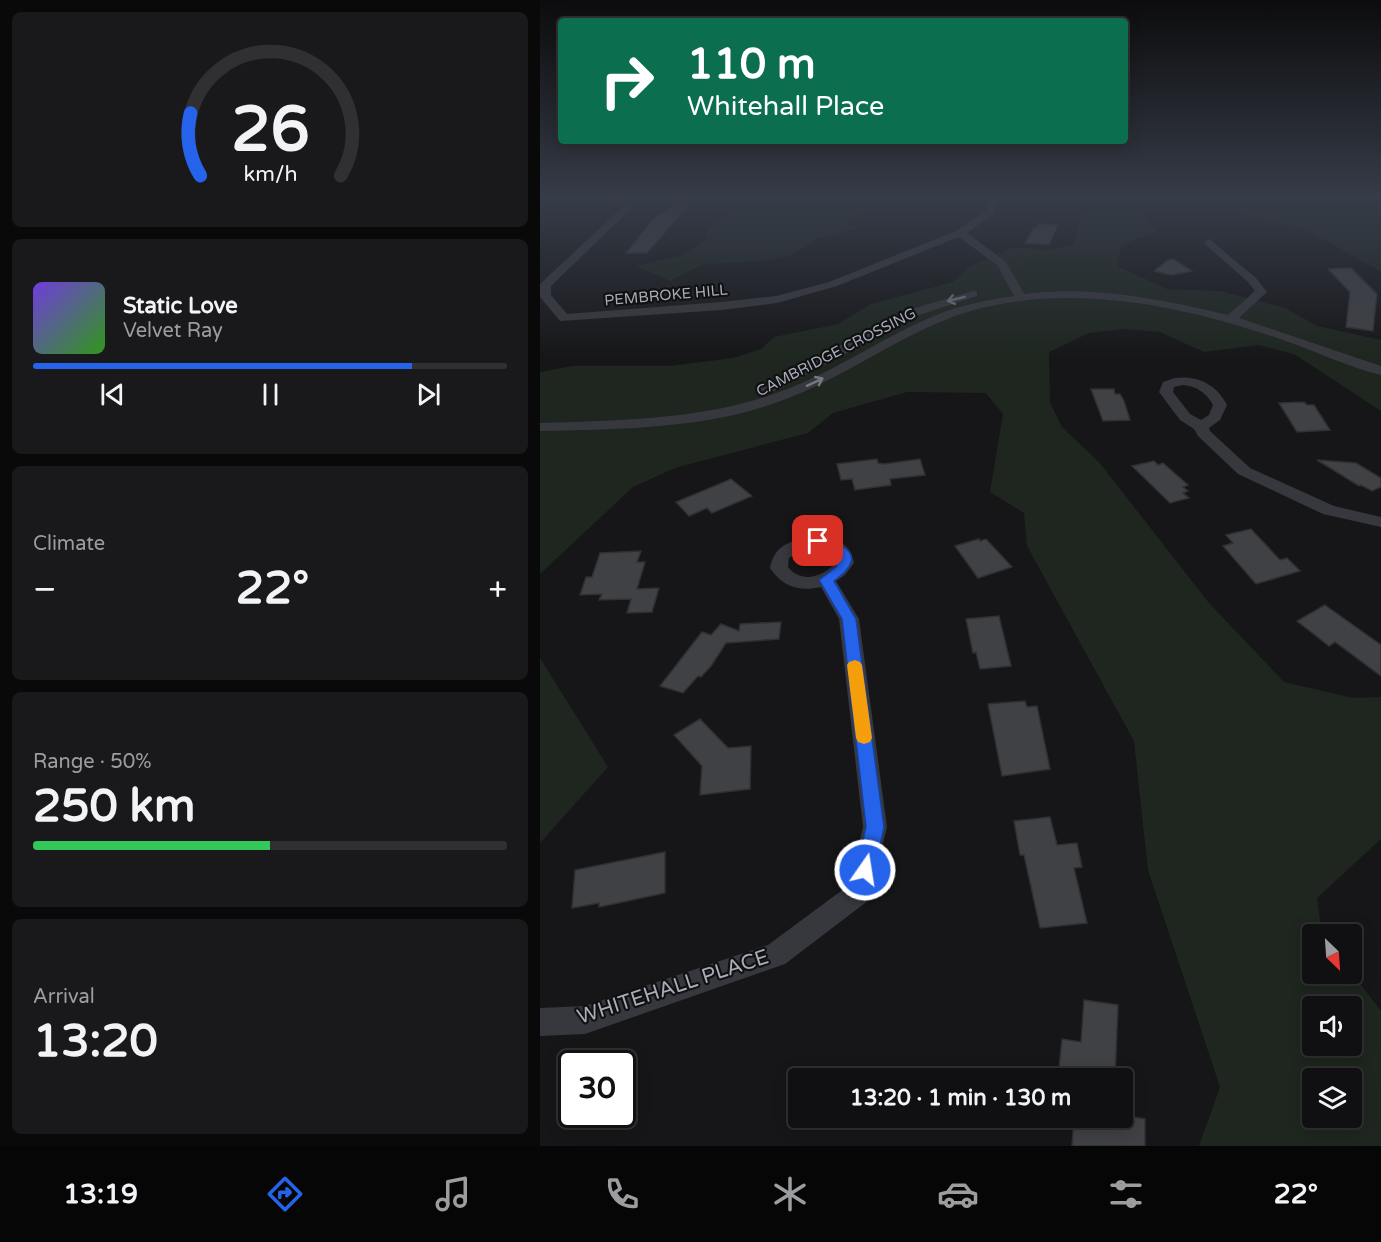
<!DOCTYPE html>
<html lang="en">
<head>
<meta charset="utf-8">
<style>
	:root { --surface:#101012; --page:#19191b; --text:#f1f3f6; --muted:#9c9d9f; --line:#303032; --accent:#2563eb }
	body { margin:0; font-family:"Varela Round",sans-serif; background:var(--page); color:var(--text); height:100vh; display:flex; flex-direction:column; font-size:22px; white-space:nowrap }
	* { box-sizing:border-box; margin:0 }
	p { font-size:20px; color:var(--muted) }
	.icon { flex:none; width:33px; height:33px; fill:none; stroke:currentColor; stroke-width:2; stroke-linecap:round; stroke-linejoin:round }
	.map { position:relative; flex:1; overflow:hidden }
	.side { display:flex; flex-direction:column; gap:12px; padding:12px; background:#09090a; width:540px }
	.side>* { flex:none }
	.banner { position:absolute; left:18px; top:18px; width:570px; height:126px; border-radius:6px; box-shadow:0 3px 15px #0003,0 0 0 2px var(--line); background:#0b6e4f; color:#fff; overflow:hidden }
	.needle { width:39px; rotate:155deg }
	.buttons { position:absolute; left:762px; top:924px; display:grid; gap:12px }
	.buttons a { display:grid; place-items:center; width:60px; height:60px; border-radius:6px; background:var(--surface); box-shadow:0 3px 15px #0003,0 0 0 2px var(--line); font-size:30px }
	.speed { position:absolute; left:18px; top:1050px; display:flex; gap:12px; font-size:30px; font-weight:700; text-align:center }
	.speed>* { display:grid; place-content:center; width:78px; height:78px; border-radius:50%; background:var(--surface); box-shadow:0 3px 15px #0003,0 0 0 2px var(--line); line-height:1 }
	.speed .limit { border:3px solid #111; border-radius:9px; background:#fff; color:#111 }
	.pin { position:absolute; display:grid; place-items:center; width:51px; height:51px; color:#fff; margin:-26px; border-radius:12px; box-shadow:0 3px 9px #0006 }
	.me { position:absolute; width:66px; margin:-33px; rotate:13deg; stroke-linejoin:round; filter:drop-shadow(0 0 4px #0008) }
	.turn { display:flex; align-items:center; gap:21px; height:126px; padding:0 30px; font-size:27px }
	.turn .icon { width:78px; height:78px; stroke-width:2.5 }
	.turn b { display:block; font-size:42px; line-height:51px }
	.big { font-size:45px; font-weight:700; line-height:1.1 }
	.side .tile { flex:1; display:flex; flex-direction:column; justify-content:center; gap:9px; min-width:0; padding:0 21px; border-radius:9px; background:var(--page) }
	.side .dial { align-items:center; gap:0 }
	.dial svg { height:156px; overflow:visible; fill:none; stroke:var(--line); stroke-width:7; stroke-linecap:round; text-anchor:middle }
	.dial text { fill:var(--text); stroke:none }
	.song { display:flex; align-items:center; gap:18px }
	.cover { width:72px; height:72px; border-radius:9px; background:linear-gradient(135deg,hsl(260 70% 55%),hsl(110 70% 35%)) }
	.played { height:6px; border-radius:3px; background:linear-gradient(90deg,var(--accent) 80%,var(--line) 80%) }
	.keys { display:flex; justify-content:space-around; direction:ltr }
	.heat { display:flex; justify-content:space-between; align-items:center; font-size:33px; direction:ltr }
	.charge { height:9px; border-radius:4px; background:linear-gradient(90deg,#34c759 50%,var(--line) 0) }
	.trip { position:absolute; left:248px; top:1068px; width:345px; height:60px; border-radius:6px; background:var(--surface); box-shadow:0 3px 15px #0003,0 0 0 2px var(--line); font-weight:700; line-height:60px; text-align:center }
	.tab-bar { display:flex; height:96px; justify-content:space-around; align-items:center; background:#060607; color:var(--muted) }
	.tab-bar .icon { width:42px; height:42px }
	.tab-bar .active { color:var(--accent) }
	.tab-bar b { font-size:27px; color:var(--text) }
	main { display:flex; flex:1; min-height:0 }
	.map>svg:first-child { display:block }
	.green { fill:#1e261f; fill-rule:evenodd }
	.building { fill:#404145; stroke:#303034; stroke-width:1.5 }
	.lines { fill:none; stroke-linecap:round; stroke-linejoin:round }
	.street { fill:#37383d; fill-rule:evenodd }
	.oneway { stroke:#757881 }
	.route { fill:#2563eb; stroke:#184099; stroke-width:1.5 }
	.slow { fill:#f59e0b }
	.labels { text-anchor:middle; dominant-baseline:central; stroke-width:4.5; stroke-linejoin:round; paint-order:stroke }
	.far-street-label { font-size:15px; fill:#a8adb8; stroke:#111113 }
	.near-street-label { font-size:21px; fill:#a8adb8; stroke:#111113 }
</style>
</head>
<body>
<main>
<section class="side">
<div class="tile dial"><svg viewBox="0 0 100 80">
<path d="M14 69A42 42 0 1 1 86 69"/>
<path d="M14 69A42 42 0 0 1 9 37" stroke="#2563eb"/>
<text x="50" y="56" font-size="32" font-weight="700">26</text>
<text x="50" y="72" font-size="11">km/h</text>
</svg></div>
<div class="tile">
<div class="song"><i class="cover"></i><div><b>Static Love</b><p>Velvet Ray</p></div></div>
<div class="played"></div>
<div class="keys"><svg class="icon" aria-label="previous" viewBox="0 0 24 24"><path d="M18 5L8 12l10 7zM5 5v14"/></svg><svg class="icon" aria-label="pause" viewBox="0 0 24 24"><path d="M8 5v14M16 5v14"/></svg><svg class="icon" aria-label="next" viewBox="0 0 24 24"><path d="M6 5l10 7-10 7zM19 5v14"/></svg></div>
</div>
<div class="tile"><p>Climate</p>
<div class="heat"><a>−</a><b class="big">22°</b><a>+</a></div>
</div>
<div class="tile"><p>Range · 50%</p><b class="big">250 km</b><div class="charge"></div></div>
<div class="tile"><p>Arrival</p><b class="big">13:20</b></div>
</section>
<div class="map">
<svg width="841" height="1146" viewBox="0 0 841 1146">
	<rect width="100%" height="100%" fill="#161618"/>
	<g class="green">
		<path d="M 192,199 L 365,199 L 335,208 L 309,222 L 318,228 L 277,239 L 254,254 L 231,260 L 161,265 L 130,281 L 96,266 L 140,256 L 167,240 L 165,233 L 189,214 L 185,204 Z"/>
		<path d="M 553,199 L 620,199 L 600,212 L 617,231 L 581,246 L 577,266 L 627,289 L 680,291 L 745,308 L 777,326 L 841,340 L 841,411 L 754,354 L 718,345 L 664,352 L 620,332 L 583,329 L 549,333 L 509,352 L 510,403 L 522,427 L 559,462 L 669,603 L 744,682 L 813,698 L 841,697 L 841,839 L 777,898 L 782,934 L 772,934 L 772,974 L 812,973 L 841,1011 L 841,1146 L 659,1146 L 680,1087 L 608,870 L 594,741 L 487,546 L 484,513 L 450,492 L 463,414 L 446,393 L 367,392 L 293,413 L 268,433 L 135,468 L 93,487 L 0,574 L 0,372 L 33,366 L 130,366 L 193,358 L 221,349 L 234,337 L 298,324 L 331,304 L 413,282 L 430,266 L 474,247 L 505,250 L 533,245 L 541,215 L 559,203 ZM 772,1006 L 812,1006 L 812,1046 L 772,1046 ZM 772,1078 L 812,1078 L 812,1118 L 772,1118 Z"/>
		<path d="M 648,199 L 841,199 L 841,272 L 790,243 L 754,226 L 716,220 L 684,207 Z"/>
		<path d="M 0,658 L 68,767 L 0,843 Z"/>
	</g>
	<g class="building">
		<path d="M 146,199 L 154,199 L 107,253 L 86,253 L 114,218 Z"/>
		<path d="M 498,224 L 518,225 L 509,245 L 485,243 L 494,227 L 497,227 Z"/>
		<path d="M 633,259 L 652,271 L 631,275 L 614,271 L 628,260 Z"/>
		<path d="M 811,268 L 837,294 L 833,331 L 806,327 L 810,292 L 788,269 Z"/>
		<path d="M 551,389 L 574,389 L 575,394 L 580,394 L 584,401 L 590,420 L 563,421 Z"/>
		<path d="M 764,402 L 767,405 L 774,405 L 790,430 L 757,432 L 739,403 Z"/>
		<path d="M 337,459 L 338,463 L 344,464 L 380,459 L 385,475 L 350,479 L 351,485 L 315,490 L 312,479 L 301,480 L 297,464 Z"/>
		<path d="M 777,460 L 816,463 L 841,478 L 841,487 L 832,491 L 821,485 L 819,486 Z"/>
		<path d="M 614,461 L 618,465 L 623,463 L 648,485 L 643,487 L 648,491 L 643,493 L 649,498 L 630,503 L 592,466 Z"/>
		<path d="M 191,479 L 212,496 L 172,513 L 167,508 L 149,516 L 136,502 Z"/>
		<path d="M 711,529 L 740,560 L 747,558 L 760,571 L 716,584 L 683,546 L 693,543 L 686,535 Z"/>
		<path d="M 439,539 L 440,541 L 446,539 L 472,567 L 438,578 L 415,546 Z"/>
		<path d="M 101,551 L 97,562 L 105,562 L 97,589 L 119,588 L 112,612 L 87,613 L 91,599 L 59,600 L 62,594 L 40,595 L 46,577 L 52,577 L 60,553 Z"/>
		<path d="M 785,605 L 841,645 L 841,676 L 795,642 L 789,646 L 757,621 Z"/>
		<path d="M 459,616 L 471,666 L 440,669 L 436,652 L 433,653 L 426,619 Z"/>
		<path d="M 241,622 L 239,639 L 186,643 L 171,666 L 161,677 L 158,676 L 143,693 L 120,686 L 162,632 L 171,635 L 181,624 L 199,631 L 200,624 Z"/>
		<path d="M 485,701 L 487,707 L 497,706 L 510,769 L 462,776 L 448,704 Z"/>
		<path d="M 160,719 L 188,748 L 211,746 L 210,789 L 160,795 L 162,766 L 134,735 Z"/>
		<path d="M 510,817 L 517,845 L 537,843 L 542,867 L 534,868 L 547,923 L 500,928 L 484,855 L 480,855 L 474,821 Z"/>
		<path d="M 125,852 L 125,893 L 59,907 L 59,903 L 32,908 L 35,870 Z"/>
		<path d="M 544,1000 L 578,1005 L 575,1078 L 518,1078 L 522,1039 L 541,1042 Z"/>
		<path d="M 582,1115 L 605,1119 L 605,1146 L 532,1146 L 534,1118 L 582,1118 Z"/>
	</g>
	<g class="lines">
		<g class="street">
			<path d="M 91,199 L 101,199 L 11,286 L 11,295 L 27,314 L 181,302 L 236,296 L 289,282 L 416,231 L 447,210 L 446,199 L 456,199 L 455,213 L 427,233 L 466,262 L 484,294 C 552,285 622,299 688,315 L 715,291 L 708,282 L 665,244 L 664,242 L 669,239 L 716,278 L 727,292 L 699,318 L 841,366 L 841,375 C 808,367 775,351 743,340 C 665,313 581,293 498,299 C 467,302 434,308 405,320 C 352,341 305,376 251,397 C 173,429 83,429 0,431 L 0,423 C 80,420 163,420 239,392 C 293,373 341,338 394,316 C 420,305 446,300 474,296 L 458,266 L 419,237 L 297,286 L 237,303 L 181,310 L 20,321 L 0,297 L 0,284 Z"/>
			<path d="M 433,291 L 437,292 L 437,296 L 373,317 L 242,388 L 222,395 L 215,391 L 365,311 Z"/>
			<path d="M 635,378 C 658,375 677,385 687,405 L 680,420 L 669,428 L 670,431 L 710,468 L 794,506 L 841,517 L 841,527 L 783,514 L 698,474 L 658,436 L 654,429 L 640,420 L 619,392 L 623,382 ZM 643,385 C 656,386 667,393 673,405 L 669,415 L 661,420 L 650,414 L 633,392 L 634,387 Z"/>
			<path d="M 278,536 C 296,538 311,543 314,563 L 305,575 L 296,581 L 319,619 L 347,827 L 329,900 L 245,964 L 45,1034 L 0,1036 L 0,1008 L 45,1006 L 228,945 L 309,885 L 323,827 L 299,619 L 281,587 C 260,592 242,587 230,568 C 235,542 255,540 278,536 ZM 278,546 L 294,553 L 296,562 C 284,577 261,584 248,567 L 249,558 L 262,549 Z"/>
		</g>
	</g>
	<defs><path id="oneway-shaft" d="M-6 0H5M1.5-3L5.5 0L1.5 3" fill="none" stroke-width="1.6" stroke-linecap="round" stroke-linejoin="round" transform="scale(1.5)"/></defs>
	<g class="oneway">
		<use href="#oneway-shaft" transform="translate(416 299) rotate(166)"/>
		<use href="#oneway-shaft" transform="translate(275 382) rotate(-25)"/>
	</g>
	<linearGradient id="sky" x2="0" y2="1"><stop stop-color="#0c0c0d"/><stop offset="0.55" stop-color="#363c48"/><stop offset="1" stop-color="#363c48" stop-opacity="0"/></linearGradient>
	<rect width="841" height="360" fill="url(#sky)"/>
	<path class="route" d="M 278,537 C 307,544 328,557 294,581 L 316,619 L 344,827 L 335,870 L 332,876 L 325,879 L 319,876 L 316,870 L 326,827 L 302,619 L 279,580 L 296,567 L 298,557 L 291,549 L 273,544 L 271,541 L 273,538 Z"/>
	<path class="slow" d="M 315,660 L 320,662 L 322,665 L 332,738 L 330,742 L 324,744 L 318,742 L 316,738 L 307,665 L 309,662 Z"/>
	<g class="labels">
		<g class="far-street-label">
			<text transform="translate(126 295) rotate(-5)">PEMBROKE HILL</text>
			<text transform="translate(296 352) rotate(-27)">CAMBRIDGE CROSSING</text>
		</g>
		<g class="near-street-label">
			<text transform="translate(133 987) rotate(-18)">WHITEHALL PLACE</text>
		</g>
	</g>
</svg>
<div class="buttons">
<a><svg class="needle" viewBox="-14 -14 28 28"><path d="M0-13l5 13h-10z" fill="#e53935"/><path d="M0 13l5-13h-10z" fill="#9c9d9f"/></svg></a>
<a><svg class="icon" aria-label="sound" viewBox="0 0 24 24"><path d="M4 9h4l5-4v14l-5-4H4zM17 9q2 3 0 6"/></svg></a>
<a><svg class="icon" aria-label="layers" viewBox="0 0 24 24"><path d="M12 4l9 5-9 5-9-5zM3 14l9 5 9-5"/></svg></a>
</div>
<div class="speed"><div class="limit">30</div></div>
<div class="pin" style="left:278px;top:541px;background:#d93025"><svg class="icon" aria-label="arrive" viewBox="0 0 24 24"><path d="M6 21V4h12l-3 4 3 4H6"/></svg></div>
<svg class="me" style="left:325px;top:870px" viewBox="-20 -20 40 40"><circle r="17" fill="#2563eb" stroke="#fff" stroke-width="3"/><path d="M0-11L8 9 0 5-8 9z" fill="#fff"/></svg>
<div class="trip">13:20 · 1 min · 130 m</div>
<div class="banner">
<div class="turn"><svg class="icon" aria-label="right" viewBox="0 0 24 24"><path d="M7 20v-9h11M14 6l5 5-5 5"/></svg><div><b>110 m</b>Whitehall Place</div></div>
</div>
</div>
</main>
<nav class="tab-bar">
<b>13:19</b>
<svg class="icon active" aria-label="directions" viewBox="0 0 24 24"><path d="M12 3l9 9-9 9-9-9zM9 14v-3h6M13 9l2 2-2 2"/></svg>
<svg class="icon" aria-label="music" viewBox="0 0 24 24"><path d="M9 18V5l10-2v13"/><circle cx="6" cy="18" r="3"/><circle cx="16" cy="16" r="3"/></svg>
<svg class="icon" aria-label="phone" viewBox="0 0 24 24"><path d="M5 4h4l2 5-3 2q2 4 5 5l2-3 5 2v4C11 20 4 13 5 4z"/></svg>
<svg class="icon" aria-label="climate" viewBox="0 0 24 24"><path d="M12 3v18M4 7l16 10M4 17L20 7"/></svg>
<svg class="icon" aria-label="car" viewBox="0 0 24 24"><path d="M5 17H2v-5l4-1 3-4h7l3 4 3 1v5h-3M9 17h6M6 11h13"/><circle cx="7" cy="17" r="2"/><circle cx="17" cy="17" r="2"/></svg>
<svg class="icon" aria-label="filters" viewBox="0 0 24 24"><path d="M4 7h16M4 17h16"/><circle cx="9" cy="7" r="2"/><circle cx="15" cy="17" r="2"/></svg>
<b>22°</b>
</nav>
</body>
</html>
